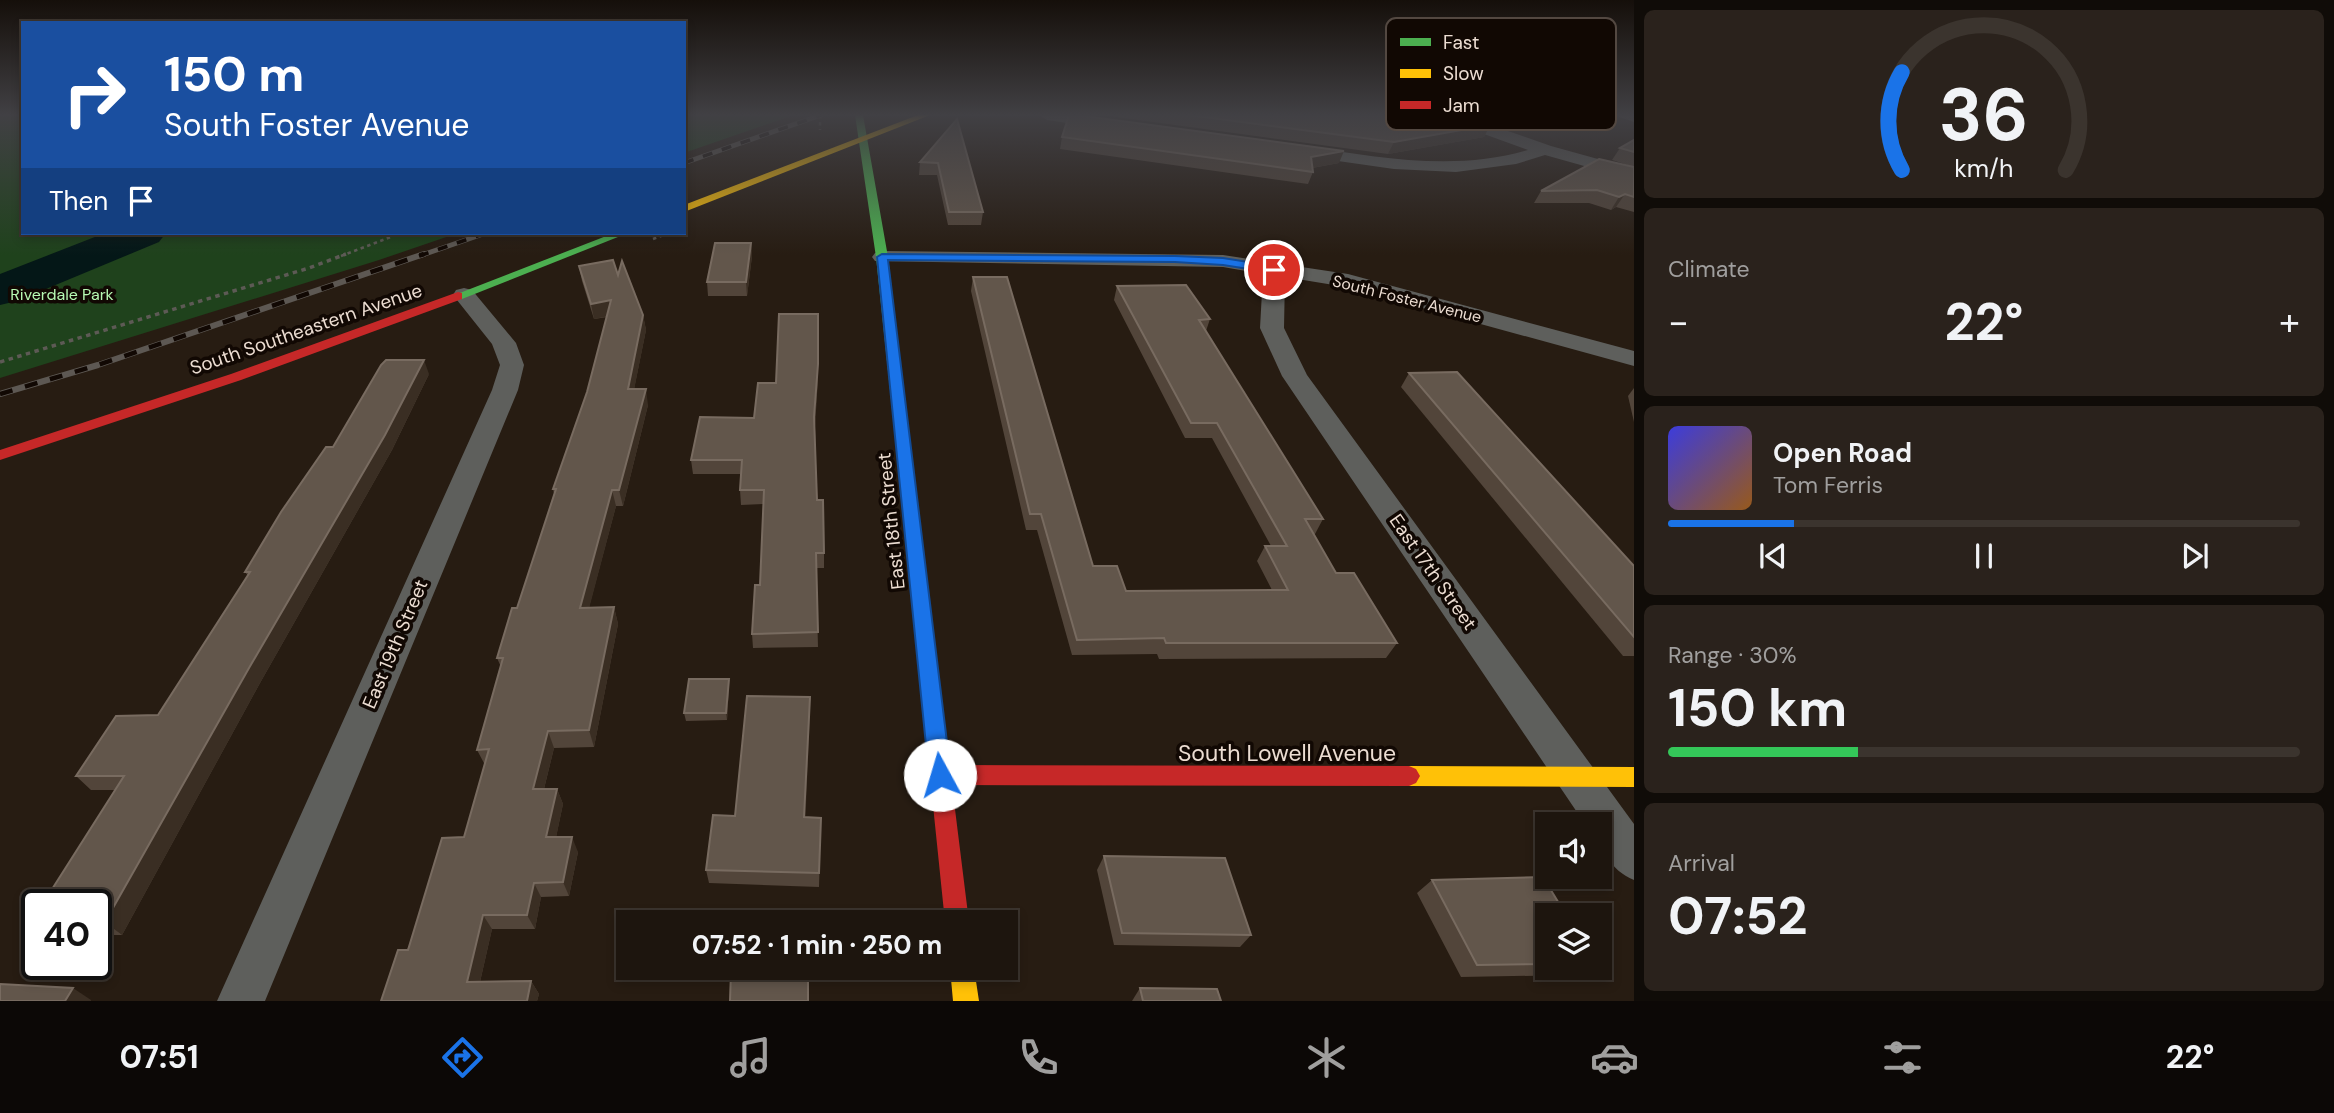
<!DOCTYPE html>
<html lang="en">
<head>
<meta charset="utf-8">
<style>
	:root { --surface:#1d150e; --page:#2a221c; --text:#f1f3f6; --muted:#a09f9e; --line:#3b342e; --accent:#1a73e8 }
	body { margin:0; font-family:"DM Sans",sans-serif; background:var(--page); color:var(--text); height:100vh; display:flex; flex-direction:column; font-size:26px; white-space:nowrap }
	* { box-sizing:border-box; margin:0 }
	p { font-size:23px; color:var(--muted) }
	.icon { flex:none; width:38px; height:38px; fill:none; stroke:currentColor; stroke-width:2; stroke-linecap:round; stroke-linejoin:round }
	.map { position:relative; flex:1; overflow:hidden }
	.panel { display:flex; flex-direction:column; gap:10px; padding:10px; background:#100c08; width:700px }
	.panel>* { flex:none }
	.guide { position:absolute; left:21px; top:21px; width:665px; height:214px; border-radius:0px; box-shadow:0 4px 10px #0003,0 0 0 2px var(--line); background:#1a4fa0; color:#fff; overflow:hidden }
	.tools { position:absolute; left:1535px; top:812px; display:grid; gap:14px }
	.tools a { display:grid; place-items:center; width:77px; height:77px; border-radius:0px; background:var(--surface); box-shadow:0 4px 10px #0003,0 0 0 2px var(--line); font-size:35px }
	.speed { position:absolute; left:21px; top:889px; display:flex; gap:14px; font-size:35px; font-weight:700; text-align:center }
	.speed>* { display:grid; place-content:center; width:91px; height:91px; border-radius:50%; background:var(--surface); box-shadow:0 4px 10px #0003,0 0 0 2px var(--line); line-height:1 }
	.speed .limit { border:4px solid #111; border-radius:10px; background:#fff; color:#111 }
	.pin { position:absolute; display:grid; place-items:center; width:60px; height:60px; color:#fff; margin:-30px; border:4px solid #fff; border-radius:50%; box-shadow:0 2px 7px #0007 }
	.me { position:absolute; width:77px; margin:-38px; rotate:354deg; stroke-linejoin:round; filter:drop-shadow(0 0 5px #0008) }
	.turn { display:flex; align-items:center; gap:24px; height:147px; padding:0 28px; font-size:32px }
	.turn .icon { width:91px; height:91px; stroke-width:2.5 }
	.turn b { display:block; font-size:49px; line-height:60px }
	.then { display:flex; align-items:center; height:66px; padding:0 28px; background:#0003; gap:14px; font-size:26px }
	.big { font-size:52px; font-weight:700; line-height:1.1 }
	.panel .card { flex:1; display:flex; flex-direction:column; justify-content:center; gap:10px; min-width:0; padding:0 24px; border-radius:10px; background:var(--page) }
	.panel .dial { align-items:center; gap:0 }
	.dial svg { height:182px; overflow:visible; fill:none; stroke:var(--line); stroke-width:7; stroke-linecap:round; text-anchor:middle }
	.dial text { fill:var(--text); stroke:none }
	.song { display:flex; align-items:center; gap:21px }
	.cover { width:84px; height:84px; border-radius:10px; background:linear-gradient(135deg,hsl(240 70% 55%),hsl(30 70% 35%)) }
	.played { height:7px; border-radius:4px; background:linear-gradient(90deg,var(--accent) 20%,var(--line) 20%) }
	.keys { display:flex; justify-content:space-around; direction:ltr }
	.heat { display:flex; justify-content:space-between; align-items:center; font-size:38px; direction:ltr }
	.charge { height:10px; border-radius:5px; background:linear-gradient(90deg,#34c759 30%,var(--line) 0) }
	.trip { position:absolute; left:616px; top:910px; width:402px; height:70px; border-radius:0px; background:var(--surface); box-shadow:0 4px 10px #0003,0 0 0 2px var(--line); font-weight:700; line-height:70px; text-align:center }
	.tab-bar { display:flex; height:112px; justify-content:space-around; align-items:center; background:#0c0806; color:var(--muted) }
	.tab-bar .icon { width:49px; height:49px }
	.tab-bar .active { color:var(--accent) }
	.tab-bar b { font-size:32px; color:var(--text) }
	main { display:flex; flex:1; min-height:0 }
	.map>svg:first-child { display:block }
	.green { fill:#1f421c }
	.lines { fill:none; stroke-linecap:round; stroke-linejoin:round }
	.river { fill:#041717; fill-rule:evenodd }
	.path-far1 { stroke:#5d5a55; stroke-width:2.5; stroke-dasharray:3.5 3.5; stroke-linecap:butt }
	.path { stroke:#5d5a55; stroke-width:3.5; stroke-dasharray:4.5 4.5; stroke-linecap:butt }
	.lane { fill:#5e5f5c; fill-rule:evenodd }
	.street { fill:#5e5f5c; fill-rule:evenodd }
	.fast { fill:#4caf50; fill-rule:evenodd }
	.slow { fill:#ffc107; fill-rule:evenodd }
	.jam { fill:#c62828; fill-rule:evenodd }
	.rail-far1-casing { stroke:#5d5853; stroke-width:5 }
	.rail-casing { stroke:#5d5853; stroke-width:6 }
	.rail-far1 { stroke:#110803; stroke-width:3.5; stroke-dasharray:10; stroke-linecap:butt }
	.rail { stroke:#110803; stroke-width:4.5; stroke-dasharray:13; stroke-linecap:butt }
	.wall { fill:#52453a }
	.shaded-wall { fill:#3a2e23 }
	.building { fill:#62564b; stroke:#786b60; stroke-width:2 }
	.route { fill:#1a73e8; stroke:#114b97; stroke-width:2 }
	.labels { text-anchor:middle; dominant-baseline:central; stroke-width:7; stroke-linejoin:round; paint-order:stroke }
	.far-park-label { font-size:16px; fill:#b7f9b3; stroke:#110803 }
	.far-street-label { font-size:16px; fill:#ecddd2; stroke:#110803 }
	.street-label { font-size:19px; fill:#ecddd2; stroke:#110803 }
	.near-street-label { font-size:23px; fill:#ecddd2; stroke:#110803 }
	.key { fill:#110803; stroke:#534841; stroke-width:2 }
	.key-label { font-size:19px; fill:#ecddd2 }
</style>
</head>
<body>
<main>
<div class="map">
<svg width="1634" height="1001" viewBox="0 0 1634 1001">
	<rect width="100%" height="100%" fill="#271c12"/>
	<g class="green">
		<path d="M 0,115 L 23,115 L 23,233 L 458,233 L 379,260 L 0,378 Z"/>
		<path d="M 684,115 L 794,115 L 684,153 Z"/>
	</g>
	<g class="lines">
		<path class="river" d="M 105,233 L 166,233 L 159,242 L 17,301 L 0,305 L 0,274 Z"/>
		<g class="path-far1">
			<path d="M 820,115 L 820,130"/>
			<path d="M 653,239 L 669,233"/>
			<path d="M 341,256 L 401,233"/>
		</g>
		<path class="path" d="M 0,362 L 309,268 L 346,254"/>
		<path class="lane" d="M 1618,115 L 1634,116 L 1634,122 L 1619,117 Z"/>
		<g class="street">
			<path d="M 1039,115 L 1080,115 L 1114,121 L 1116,124 L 1108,129 L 1047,120 Z"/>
			<path d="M 1438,115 L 1462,115 L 1551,146 L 1634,169 L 1634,180 L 1545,155 L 1516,164 L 1456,172 L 1394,169 L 1303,156 L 1294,151 L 1303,146 C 1376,157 1455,172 1528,150 L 1440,118 Z"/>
			<path d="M 882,251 L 1223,255 L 1348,274 L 1634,351 L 1634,366 L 1346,287 L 1285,277 L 1284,328 L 1307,375 L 1634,824 L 1634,880 C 1610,870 1600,850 1600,824 L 1585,824 L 1282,376 L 1260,328 L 1263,274 L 1223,267 L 875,261 L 872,257 L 875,253 Z"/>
			<path d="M 464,288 L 472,290 L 516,343 L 524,365 L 518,390 L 265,1001 L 217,1001 L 492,390 L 500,365 L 492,344 L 453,295 L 456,290 Z"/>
		</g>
		<g class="fast">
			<path d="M 855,115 L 863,115 L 888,257 L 921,533 L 913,539 L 905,533 L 876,257 Z"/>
			<path d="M 614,233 L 628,233 L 462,299 L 454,299 L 452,296 Z"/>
		</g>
		<g class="slow">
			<path d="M 918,115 L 930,115 L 684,212 L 684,205 Z"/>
			<path d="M 1409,766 L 1634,767 L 1634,787 L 1409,786 L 1402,783 L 1398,776 L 1402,769 Z"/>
			<path d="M 950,968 L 974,968 L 979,1001 L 953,1001 Z"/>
		</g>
		<g class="jam">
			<path d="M 458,292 L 462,293 L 462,299 L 241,380 L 0,460 L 0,450 L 231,374 Z"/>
			<path d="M 913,527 L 921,533 L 950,765 L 1409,766 L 1416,769 L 1420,776 L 1416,783 L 1409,786 L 952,785 L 969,922 L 945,922 L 905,533 Z"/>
		</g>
		<g class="rail-far1-casing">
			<g id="rail-far1">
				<path d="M 684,163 L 821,115"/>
				<path d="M 419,256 L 486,233"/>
			</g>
		</g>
		<g class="rail-casing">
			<path id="rail" d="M 0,394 L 98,365 L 424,254"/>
		</g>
		<use href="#rail-far1" class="rail-far1"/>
		<use href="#rail" class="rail"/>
	</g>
	<g class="wall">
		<path d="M 1102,115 L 1461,115 L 1490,125 L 1484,137 L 1388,154 Z"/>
		<path d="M 1470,115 L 1563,115 L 1558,123 L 1516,131 Z"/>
		<path d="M 957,119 L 983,212 L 981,225 L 948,225 L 937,175 L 919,175 L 920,162 Z"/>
		<path d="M 1062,137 L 1339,163 L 1312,168 L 1313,172 L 1308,184 L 1060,149 Z"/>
		<path d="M 1634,140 L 1634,167 L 1612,160 L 1620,148 Z"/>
		<path d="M 1634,167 L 1634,212 L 1616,207 L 1611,210 L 1589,203 L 1534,203 L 1541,191 Z"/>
		<path d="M 751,243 L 752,256 L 747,296 L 708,296 L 707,282 Z"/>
		<path d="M 579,266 L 618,275 L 643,315 L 646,330 L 634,389 L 648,405 L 623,506 L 616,506 L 589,607 L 614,607 L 618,624 L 594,747 L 554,748 L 544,789 L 557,789 L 563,804 L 556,837 L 578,852 L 569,896 L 541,897 L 535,929 L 492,929 L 480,982 L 531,981 L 539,994 L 537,1001 L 381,1001 L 464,837 L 485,765 L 477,750 L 501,667 L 497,658 L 517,608 L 554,494 L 553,489 L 587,392 L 607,317 L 594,319 L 582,281 Z"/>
		<path d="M 973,277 L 1093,566 L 1126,591 L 1272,590 L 1257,561 L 1265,546 L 1271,546 L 1212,438 L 1185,438 L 1114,300 L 1117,286 L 1210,319 L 1206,331 L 1323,519 L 1315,534 L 1313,534 L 1336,573 L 1397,643 L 1386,658 L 1159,659 L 1157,654 L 1072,655 L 1037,530 L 1026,530 L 971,291 Z"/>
		<path d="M 1409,373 L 1634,566 L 1634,656 L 1623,656 L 1401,387 Z"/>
		<path d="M 429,374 L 392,450 L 260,683 L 122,935 L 96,935 L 96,905 L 115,790 L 91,790 L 76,776 L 158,715 L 248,576 L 245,572 Z"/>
		<path d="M 818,378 L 815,427 L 817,500 L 824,553 L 824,568 L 816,568 L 818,647 L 753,648 L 752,634 L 760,585 L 763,504 L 741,505 L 740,490 L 741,474 L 693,474 L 691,460 L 754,418 Z"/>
		<path d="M 1634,388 L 1634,422 L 1628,396 Z"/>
		<path d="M 729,686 L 727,720 L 686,721 L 684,713 Z"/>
		<path d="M 810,697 L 805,817 L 821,818 L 819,887 L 709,883 L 706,870 L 735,816 Z"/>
		<path d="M 1104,856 L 1251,935 L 1240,947 L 1114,945 L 1097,870 Z"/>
		<path d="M 1432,880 L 1547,915 L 1547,968 L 1588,968 L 1576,975 L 1461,977 L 1417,893 Z"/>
		<path d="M 1140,988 L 1221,1001 L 1132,1001 Z"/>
	</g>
	<g class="shaded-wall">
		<path d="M 1546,115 L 1563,115 L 1558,123 L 1516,131 L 1522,119 Z"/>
		<path d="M 1490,125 L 1484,137 L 1388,154 L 1394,142 Z"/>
		<path d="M 1344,151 L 1339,163 L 1306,169 L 1311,157 Z"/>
		<path d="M 1625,194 L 1616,207 L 1611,210 L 1619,197 Z"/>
		<path d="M 751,243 L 752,256 L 747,296 L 746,282 Z"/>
		<path d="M 611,300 L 614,315 L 594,319 L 591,304 Z"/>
		<path d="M 643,315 L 646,330 L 631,405 L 628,389 Z"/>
		<path d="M 424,360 L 429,374 L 392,450 L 260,683 L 122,935 L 105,922 Z"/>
		<path d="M 818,364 L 818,378 L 814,431 L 814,417 Z"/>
		<path d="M 646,389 L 648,405 L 623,506 L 619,490 Z"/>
		<path d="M 612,490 L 616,506 L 585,624 L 580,608 Z"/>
		<path d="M 614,607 L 618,624 L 594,747 L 589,730 Z"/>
		<path d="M 729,679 L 729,686 L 727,720 L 726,713 Z"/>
		<path d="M 810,697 L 810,712 L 805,831 L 804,817 Z"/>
		<path d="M 548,731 L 554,748 L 540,805 L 533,789 Z"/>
		<path d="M 557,789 L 563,804 L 553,852 L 546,837 Z"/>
		<path d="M 572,837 L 578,852 L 569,896 L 563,882 Z"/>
		<path d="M 534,883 L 541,897 L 535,929 L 527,915 Z"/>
		<path d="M 483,915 L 492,929 L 477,995 L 467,982 Z"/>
		<path d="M 531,981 L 539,994 L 537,1001 L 527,1001 Z"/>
		<path d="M 73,988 L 91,1000 L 91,1001 L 65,1001 Z"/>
	</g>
	<g class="building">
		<path d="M 1069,115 L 1077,115 L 1344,151 L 1311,157 L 1313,172 L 1062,137 Z"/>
		<path d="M 1189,115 L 1461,115 L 1490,125 L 1394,142 Z"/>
		<path d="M 957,119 L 983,212 L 949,212 L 938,163 L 920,162 Z"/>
		<path d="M 1634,140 L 1634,152 L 1620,148 Z"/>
		<path d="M 1599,159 L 1634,167 L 1634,197 L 1625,194 L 1619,197 L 1597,190 L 1541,191 Z"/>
		<path d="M 715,243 L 751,243 L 746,282 L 707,282 Z"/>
		<path d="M 613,260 L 618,275 L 622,261 L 643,315 L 628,389 L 646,389 L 619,490 L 612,490 L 580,608 L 614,607 L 589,730 L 548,731 L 533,789 L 557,789 L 546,837 L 572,837 L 563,882 L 534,883 L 527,915 L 483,915 L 467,982 L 531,981 L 527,1001 L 381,1001 L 398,950 L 408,950 L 442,838 L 464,837 L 489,749 L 477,750 L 503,658 L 497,658 L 512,608 L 517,608 L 556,489 L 553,489 L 587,392 L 611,300 L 591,304 L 579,266 Z"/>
		<path d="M 973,277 L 1007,277 L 1093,566 L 1117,566 L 1126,591 L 1288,590 L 1265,546 L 1287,546 L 1217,423 L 1191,423 L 1117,286 L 1186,285 L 1210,319 L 1199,320 L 1323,519 L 1305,519 L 1336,573 L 1354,573 L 1397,643 L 1166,643 L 1164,638 L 1077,640 L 1041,514 L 1030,514 Z"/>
		<path d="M 779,314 L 818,314 L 818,364 L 814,417 L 817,500 L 823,500 L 824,553 L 816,553 L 818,632 L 752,634 L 755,585 L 760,585 L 764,490 L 740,490 L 742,460 L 691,460 L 700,417 L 754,418 L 758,383 L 776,383 Z"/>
		<path d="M 386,360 L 424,360 L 385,435 L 249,668 L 105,922 L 96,922 L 96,905 L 42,905 L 124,776 L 76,776 L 116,716 L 158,715 L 250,572 L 245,572 L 281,512 L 326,447 L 333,447 L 381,365 Z"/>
		<path d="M 1457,372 L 1634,566 L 1634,637 L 1409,373 Z"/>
		<path d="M 689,679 L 729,679 L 726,713 L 684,713 Z"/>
		<path d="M 747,696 L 810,697 L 804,817 L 821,818 L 819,873 L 706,870 L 713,815 L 735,816 Z"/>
		<path d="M 1104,856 L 1225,858 L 1251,935 L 1122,933 Z"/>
		<path d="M 1543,877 L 1566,915 L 1547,915 L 1547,964 L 1477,965 L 1432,880 Z"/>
		<path d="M 37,912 L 37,922 L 31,922 Z"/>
		<path d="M 808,970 L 808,1001 L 730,1001 L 731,971 Z"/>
		<path d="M 0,984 L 73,988 L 65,1001 L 0,1001 Z"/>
		<path d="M 1140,988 L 1217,989 L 1221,1001 L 1143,1001 Z"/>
	</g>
	<linearGradient id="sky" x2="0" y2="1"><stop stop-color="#150f0a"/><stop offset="0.45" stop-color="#414044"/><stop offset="1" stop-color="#414044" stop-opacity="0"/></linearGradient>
	<rect width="1634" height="255" fill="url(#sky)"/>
	<path class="route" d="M 882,254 L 1175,256 L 1223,258 L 1274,266 L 1279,270 L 1274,273 L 1223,265 L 1175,262 L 888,260 L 951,775 L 948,782 L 940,785 L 933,782 L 929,775 L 877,257 Z"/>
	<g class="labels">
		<g class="far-park-label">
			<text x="62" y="294">Riverdale Park</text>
		</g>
		<g class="far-street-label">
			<text transform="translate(1407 299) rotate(14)">South Foster Avenue</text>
		</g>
		<g class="street-label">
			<text transform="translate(306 329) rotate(-19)">South Southeastern Avenue</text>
			<text transform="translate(891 521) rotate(-96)">East 18th Street</text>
			<text transform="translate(1433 572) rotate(55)">East 17th Street</text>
			<text transform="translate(395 644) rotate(-67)">East 19th Street</text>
		</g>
		<g class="near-street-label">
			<text x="1287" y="753">South Lowell Avenue</text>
		</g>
	</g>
	<rect x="1386" y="18" width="230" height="112" rx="10" class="key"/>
	<rect x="1400" y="38" width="31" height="8" fill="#4caf50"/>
	<rect x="1400" y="69" width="31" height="9" fill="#ffc107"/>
	<rect x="1400" y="101" width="31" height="8" fill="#c62828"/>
	<g class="key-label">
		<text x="1443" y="49">Fast</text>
		<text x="1443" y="80">Slow</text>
		<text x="1443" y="112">Jam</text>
	</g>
</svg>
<div class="tools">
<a><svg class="icon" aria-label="sound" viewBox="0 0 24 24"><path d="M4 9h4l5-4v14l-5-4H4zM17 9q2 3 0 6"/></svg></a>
<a><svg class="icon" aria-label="layers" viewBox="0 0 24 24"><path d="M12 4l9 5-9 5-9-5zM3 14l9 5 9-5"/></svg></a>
</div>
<div class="speed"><div class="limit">40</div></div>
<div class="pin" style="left:1274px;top:270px;background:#d93025"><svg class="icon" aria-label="arrive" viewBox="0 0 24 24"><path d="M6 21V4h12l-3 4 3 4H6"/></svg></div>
<svg class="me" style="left:940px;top:775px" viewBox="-20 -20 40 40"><circle r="19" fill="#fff"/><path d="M0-13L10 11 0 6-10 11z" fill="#1a73e8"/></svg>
<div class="trip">07:52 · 1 min · 250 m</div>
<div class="guide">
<div class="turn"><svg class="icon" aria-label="right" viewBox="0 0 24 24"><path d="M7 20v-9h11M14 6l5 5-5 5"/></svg><div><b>150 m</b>South Foster Avenue</div></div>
<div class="then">Then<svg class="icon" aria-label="arrive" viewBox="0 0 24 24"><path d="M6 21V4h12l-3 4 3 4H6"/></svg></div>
</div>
</div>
<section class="panel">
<div class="card dial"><svg viewBox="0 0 100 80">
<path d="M14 69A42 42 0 1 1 86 69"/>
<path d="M14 69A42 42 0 0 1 14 26" stroke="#1a73e8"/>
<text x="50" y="56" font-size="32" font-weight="700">36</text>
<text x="50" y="72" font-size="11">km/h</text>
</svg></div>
<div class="card"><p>Climate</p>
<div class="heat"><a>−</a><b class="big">22°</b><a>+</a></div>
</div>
<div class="card">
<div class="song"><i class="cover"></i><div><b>Open Road</b><p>Tom Ferris</p></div></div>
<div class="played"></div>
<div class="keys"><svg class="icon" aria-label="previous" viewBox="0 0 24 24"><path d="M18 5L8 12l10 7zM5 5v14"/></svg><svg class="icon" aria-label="pause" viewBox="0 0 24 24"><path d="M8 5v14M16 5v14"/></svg><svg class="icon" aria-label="next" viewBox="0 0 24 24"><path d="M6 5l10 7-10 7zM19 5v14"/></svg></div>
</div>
<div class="card"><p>Range · 30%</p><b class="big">150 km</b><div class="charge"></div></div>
<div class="card"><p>Arrival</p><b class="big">07:52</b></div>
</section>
</main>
<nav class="tab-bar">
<b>07:51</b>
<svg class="icon active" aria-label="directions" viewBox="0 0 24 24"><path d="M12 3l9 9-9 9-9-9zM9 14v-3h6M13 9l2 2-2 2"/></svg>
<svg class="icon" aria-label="music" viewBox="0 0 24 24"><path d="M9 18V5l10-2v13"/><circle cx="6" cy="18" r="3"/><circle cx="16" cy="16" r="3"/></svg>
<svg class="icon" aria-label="phone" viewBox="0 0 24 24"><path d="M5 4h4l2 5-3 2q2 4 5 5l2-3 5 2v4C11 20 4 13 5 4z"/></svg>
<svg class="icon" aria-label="climate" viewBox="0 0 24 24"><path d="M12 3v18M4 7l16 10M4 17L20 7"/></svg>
<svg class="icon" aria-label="car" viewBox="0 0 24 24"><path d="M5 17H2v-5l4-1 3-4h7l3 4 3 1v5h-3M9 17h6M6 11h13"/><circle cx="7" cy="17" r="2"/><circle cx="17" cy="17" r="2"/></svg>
<svg class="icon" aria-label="filters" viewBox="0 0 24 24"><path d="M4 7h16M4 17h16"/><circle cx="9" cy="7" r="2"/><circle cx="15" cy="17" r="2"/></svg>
<b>22°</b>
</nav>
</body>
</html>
